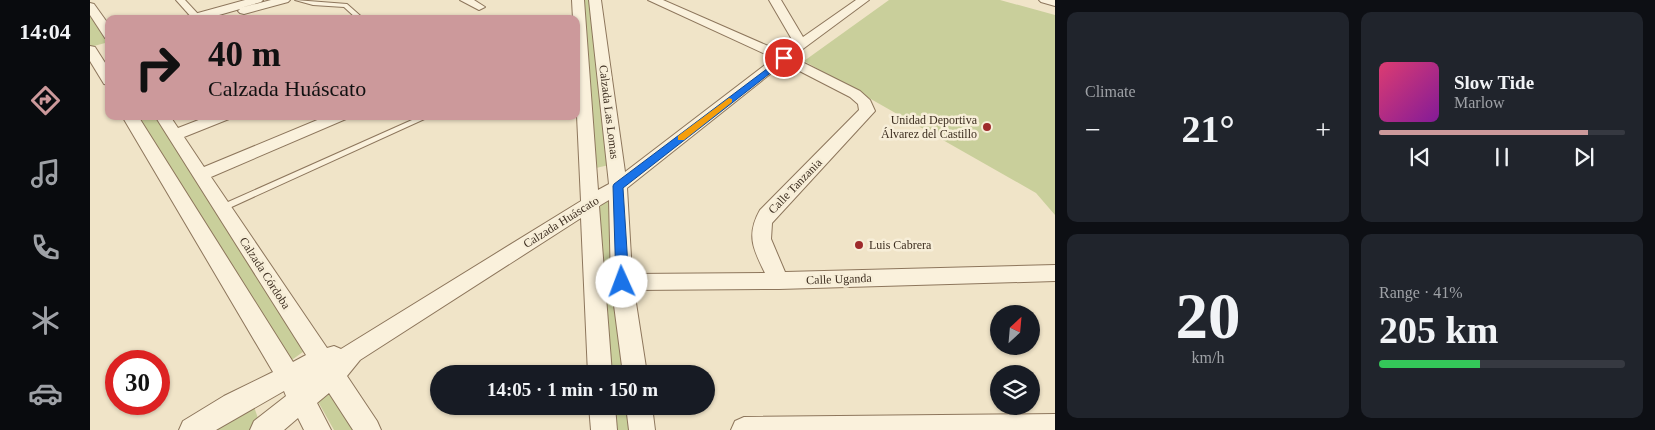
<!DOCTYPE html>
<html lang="en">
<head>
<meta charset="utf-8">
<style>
	:root { --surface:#171b24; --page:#20242c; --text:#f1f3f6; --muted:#9ea1a6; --line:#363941; --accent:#cc999b }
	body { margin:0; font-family:Georgia,serif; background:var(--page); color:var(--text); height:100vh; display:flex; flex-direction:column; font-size:19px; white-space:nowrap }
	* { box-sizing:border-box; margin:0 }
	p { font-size:16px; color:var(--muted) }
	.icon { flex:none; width:28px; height:28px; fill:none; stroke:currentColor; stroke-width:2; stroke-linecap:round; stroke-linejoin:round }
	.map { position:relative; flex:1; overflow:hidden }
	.details { display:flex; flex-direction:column; gap:12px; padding:12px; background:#0d0f14; width:600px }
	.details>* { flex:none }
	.guide { position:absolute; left:15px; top:15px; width:475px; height:105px; border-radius:10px; box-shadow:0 1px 4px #0004; background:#cc999b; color:#111; overflow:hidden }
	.needle { width:32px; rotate:26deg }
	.fabs { position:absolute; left:900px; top:305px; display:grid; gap:10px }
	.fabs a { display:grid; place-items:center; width:50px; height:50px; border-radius:50%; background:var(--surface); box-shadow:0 1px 4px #0004; font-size:25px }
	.speed { position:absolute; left:15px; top:350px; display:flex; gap:10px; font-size:25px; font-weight:700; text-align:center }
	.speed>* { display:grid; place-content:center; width:65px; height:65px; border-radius:50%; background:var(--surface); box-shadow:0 1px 4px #0004; line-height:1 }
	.speed .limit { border:8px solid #d22; background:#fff; color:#111 }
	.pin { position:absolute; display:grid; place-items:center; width:42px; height:42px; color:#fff; margin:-21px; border:2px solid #fff; border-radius:50%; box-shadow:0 1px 5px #0007 }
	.me { position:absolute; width:55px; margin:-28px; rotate:358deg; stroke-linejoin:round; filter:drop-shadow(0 0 4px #0008) }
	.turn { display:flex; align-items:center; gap:18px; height:105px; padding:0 20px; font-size:22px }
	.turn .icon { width:65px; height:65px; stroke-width:2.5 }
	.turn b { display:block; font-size:35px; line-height:42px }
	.big { font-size:38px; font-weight:800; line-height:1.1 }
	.details .widget { flex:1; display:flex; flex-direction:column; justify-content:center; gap:8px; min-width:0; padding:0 18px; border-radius:10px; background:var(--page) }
	.details .dial { align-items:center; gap:0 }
	.dial b { font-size:65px; line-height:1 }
	.song { display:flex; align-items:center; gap:15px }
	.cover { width:60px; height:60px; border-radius:8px; background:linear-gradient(135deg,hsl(340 70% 55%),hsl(290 70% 35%)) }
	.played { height:5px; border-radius:2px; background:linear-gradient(90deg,var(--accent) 85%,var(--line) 85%) }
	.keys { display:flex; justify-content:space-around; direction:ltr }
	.heat { display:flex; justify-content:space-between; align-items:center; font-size:28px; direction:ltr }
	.charge { height:8px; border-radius:4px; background:linear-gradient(90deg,#34c759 41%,var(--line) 0) }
	.details .tiles { flex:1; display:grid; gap:12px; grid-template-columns:repeat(2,1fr) }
	.trip { position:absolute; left:340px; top:365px; width:285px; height:50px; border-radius:25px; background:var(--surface); box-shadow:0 1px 4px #0004; font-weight:800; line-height:50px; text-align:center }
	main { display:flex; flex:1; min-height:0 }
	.menu { display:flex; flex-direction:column; width:90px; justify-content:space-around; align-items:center; background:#090b0e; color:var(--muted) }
	.menu .icon { width:35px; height:35px }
	.menu .current { color:var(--accent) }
	.menu b { font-size:22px; color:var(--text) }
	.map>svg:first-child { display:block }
	.green { fill:#c9cf9b }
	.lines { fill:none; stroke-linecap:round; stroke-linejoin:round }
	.service-casing { stroke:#8d765c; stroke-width:2 }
	.pedestrian-casing { stroke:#8d765c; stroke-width:2 }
	.minor-casing { stroke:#8d765c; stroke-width:2 }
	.service { fill:#faf1dc; fill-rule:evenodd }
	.pedestrian { fill:#faf1dc; fill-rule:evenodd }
	.minor { fill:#faf1dc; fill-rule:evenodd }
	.route { fill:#1a73e8; stroke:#114b97 }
	.slow { fill:#f59e0b }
	.poi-dot { fill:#9e2a2b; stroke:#f7eed8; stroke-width:2 }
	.labels { text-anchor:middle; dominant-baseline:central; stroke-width:5; stroke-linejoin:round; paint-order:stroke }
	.street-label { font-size:12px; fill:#3d2e20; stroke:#f7eed8 }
	.poi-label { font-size:12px; fill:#3d2e20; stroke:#f7eed8; text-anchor:end }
</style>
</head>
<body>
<main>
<nav class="menu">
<b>14:04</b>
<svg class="icon current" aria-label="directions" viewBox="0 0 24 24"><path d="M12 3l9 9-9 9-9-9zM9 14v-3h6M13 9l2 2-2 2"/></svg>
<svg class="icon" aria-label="music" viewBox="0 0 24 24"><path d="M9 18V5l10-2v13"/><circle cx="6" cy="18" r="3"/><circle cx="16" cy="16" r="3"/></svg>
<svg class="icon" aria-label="phone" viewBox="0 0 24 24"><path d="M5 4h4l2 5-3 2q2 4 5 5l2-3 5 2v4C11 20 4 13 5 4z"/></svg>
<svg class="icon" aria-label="climate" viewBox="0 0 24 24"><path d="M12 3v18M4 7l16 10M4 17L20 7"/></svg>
<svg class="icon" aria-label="car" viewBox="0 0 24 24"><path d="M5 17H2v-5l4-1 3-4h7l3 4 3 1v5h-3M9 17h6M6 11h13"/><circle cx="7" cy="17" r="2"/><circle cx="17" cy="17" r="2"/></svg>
</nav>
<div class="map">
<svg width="965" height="430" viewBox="0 0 965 430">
	<rect width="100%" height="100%" fill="#f0e4c8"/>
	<g class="green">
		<path d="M 492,0 L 501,0 L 519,165 L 506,168 Z"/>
		<path d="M 799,0 L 910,0 L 965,15 L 965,215 L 946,193 L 714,61 Z"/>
		<path d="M 0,6 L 19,35 L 19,42 L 0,47 Z"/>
		<path d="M 42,116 L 70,116 L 217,349 L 199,362 Z"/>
		<path d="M 522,191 L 542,374 L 514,374 L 500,204 Z"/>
		<path d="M 246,381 L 276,430 L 244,430 L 226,398 Z"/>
		<path d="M 163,404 L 170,424 L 160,430 L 121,430 Z"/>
		<path d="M 517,406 L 546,406 L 548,430 L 519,430 Z"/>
	</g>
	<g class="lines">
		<g class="service-casing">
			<g id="service">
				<path d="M 205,0 L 257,4 L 274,19 L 267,19 L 254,7 L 223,5 Z"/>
				<path d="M 331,116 L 341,116 L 135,210 L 129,210 L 128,208 L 129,206 Z"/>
			</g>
		</g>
		<g class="pedestrian-casing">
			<path id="pedestrian" d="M 86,0 L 95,0 L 109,15 L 109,19 L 103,19 Z"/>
		</g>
		<g class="minor-casing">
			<g id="minor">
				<path d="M 155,0 L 173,0 L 171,2 L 150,8 L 181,0 L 200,0 L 198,2 L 154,14 L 150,13 L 148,11 L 150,9 L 115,19 L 95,19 L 97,16 Z"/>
				<path d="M 370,0 L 384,0 L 395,7 L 389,10 Z"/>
				<path d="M 482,0 L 494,0 L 508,190 L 519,184 L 499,0 L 511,0 L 535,172 L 684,58 L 558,0 L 573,0 L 692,52 L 704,43 L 679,0 L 691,0 L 713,37 L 766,0 L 779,0 L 702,57 L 770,91 L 780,100 L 785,111 L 682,223 L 681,239 L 695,272 L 965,265 L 965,281 L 689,289 L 544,290 L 557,374 L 533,374 L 521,282 L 519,200 L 509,206 L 522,374 L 498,374 L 491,218 L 270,360 L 257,376 L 287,421 L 291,430 L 263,430 L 239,393 L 227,403 L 241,430 L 214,430 L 208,418 L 194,430 L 160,430 L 164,421 L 196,396 L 194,391 L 126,430 L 89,430 L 93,421 L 134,396 L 183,372 L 32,116 L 48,116 L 203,362 L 216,355 L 65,116 L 80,116 L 88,128 L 119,116 L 141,116 L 139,119 L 94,137 L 114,167 L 237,116 L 258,116 L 256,119 L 121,177 L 237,348 L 244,346 L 251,349 L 491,201 L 486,94 L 486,19 L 483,19 ZM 694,63 L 760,97 L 768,104 L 769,110 L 670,210 C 656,235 663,249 675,273 L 542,274 L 537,188 Z"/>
				<path d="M 949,0 L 965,0 L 965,6 L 951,2 Z"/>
				<path d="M 0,3 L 4,4 L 19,25 L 19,39 L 15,38 L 0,15 Z"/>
				<path d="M 0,46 L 5,47 L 19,69 L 19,85 L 14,84 L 0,61 Z"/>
				<path d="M 499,406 L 525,406 L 527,430 L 501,430 Z"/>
				<path d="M 536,406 L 562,406 L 565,430 L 539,430 Z"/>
				<path d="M 965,414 L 965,430 L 641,430 L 645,421 L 654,417 Z"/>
			</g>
		</g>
		<use href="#service" class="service"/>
		<use href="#pedestrian" class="pedestrian"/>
		<use href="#minor" class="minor"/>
	</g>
	<path class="route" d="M 694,56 L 698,58 L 697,60 L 533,188 L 539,282 L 537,286 L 528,286 L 526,282 L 523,186 L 524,184 Z"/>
	<path class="slow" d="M 639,98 L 642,99 L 642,102 L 594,140 L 588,140 L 588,136 Z"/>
	<g class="poi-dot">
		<circle cx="897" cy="127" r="5"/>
		<circle cx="769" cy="245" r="5"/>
	</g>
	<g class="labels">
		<g class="street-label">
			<text transform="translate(519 112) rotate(83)">Calzada Las Lomas</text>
			<text transform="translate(705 186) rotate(-46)">Calle Tanzania</text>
			<text transform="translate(471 222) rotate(-32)">Calzada Huáscato</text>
			<text transform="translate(175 273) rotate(57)">Calzada Córdoba</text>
			<text transform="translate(749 279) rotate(-2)">Calle Uganda</text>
		</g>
		<g class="poi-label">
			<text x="887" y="120">Unidad Deportiva<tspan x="887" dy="14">Álvarez del Castillo</tspan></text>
			<text x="779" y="245" text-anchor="start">Luis Cabrera</text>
		</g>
	</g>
</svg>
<div class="fabs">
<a><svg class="needle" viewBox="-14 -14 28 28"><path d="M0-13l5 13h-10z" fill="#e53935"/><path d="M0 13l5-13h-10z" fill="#9ea1a6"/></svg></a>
<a><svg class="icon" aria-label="layers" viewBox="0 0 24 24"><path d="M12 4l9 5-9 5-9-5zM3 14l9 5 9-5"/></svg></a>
</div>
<div class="speed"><div class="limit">30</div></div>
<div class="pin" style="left:694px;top:58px;background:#d93025"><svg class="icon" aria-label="arrive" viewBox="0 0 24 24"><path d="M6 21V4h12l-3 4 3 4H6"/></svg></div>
<svg class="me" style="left:532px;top:282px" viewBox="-20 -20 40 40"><circle r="19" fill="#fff"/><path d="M0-13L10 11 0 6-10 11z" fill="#1a73e8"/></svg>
<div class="trip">14:05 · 1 min · 150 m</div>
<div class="guide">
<div class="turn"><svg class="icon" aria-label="right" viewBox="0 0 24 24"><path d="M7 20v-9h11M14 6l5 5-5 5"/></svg><div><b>40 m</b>Calzada Huáscato</div></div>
</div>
</div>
<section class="details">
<div class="tiles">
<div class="widget"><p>Climate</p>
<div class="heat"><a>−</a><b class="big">21°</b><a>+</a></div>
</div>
<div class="widget">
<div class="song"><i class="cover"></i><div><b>Slow Tide</b><p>Marlow</p></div></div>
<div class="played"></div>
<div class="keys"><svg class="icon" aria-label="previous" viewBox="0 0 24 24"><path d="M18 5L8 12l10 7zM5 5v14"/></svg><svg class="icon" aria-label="pause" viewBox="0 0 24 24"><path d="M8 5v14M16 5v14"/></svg><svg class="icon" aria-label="next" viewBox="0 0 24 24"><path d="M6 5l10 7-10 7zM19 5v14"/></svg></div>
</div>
<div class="widget dial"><b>20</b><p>km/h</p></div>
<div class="widget"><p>Range · 41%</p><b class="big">205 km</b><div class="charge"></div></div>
</div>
</section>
</main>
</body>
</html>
